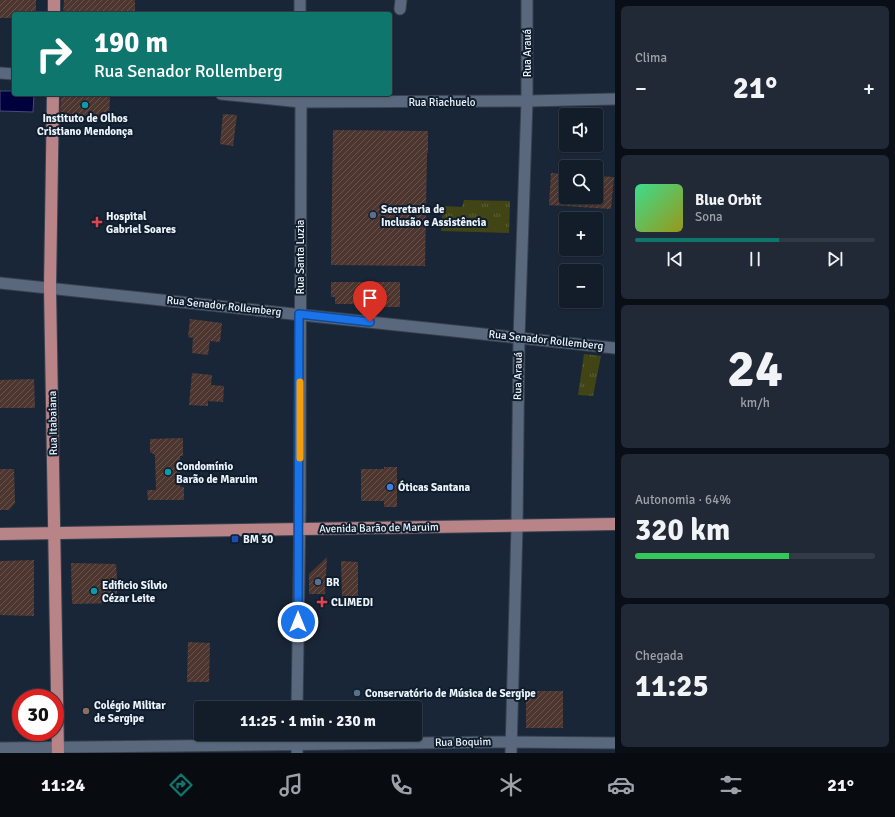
<!DOCTYPE html>
<html lang="pt">
<head>
<meta charset="utf-8">
<style>
	:root { --surface:#131c29; --page:#202935; --text:#f1f3f6; --muted:#9da1a8; --line:#323a46; --accent:#0f766e }
	body { margin:0; font-family:Signika,sans-serif; background:var(--page); color:var(--text); height:100vh; display:flex; flex-direction:column; font-size:15px; white-space:nowrap }
	* { box-sizing:border-box; margin:0 }
	p { font-size:13px; color:var(--muted) }
	.icon { flex:none; width:22px; height:22px; fill:none; stroke:currentColor; stroke-width:2; stroke-linecap:round; stroke-linejoin:round }
	.map { position:relative; flex:1; overflow:hidden }
	.side { display:flex; flex-direction:column; gap:6px; padding:6px; background:#0a0f17; width:280px }
	.side>* { flex:none }
	.top-card { position:absolute; left:12px; top:12px; width:380px; height:84px; border-radius:4px; box-shadow:0 1px 3px #0004,0 0 0 1px var(--line); background:#0f766e; color:#fff; overflow:hidden }
	.buttons { position:absolute; left:559px; top:108px; display:grid; gap:8px }
	.buttons a { display:grid; place-items:center; width:44px; height:44px; border-radius:4px; background:var(--surface); box-shadow:0 1px 3px #0004,0 0 0 1px var(--line); font-size:20px }
	.speed { position:absolute; left:12px; top:689px; display:flex; gap:8px; font-size:20px; font-weight:700; text-align:center }
	.speed>* { display:grid; place-content:center; width:52px; height:52px; border-radius:50%; background:var(--surface); box-shadow:0 1px 3px #0004,0 0 0 1px var(--line); line-height:1 }
	.speed .limit { border:6px solid #d22; background:#fff; color:#111 }
	.pin { position:absolute; display:grid; place-items:center; width:34px; height:34px; color:#fff; margin:-41px -17px; border-radius:50% 50% 50% 0; rotate:-45deg; box-shadow:0 0 4px #0007 }
	.pin .icon { rotate:45deg }
	.me { position:absolute; width:44px; margin:-22px; rotate:0deg; stroke-linejoin:round; filter:drop-shadow(0 0 3px #0008) }
	.turn { display:flex; align-items:center; gap:14px; height:84px; padding:0 16px; font-size:18px }
	.turn .icon { width:52px; height:52px; stroke-width:2.5 }
	.turn b { display:block; font-size:28px; line-height:34px }
	.big { font-size:30px; font-weight:700; line-height:1.1 }
	.side .tile { flex:1; display:flex; flex-direction:column; justify-content:center; gap:6px; min-width:0; padding:0 14px; border-radius:6px; background:var(--page) }
	.side .dial { align-items:center; gap:0 }
	.dial b { font-size:52px; line-height:1 }
	.song { display:flex; align-items:center; gap:12px }
	.cover { width:48px; height:48px; border-radius:6px; background:linear-gradient(135deg,hsl(150 70% 55%),hsl(60 70% 35%)) }
	.played { height:4px; border-radius:2px; background:linear-gradient(90deg,var(--accent) 60%,var(--line) 60%) }
	.keys { display:flex; justify-content:space-around; direction:ltr }
	.heat { display:flex; justify-content:space-between; align-items:center; font-size:22px; direction:ltr }
	.charge { height:6px; border-radius:3px; background:linear-gradient(90deg,#34c759 64%,var(--line) 0) }
	.trip { position:absolute; left:194px; top:701px; width:228px; height:40px; border-radius:4px; background:var(--surface); box-shadow:0 1px 3px #0004,0 0 0 1px var(--line); font-weight:700; line-height:40px; text-align:center }
	.dock { display:flex; height:64px; justify-content:space-around; align-items:center; background:#080b10; color:var(--muted) }
	.dock .icon { width:28px; height:28px }
	.dock .current { color:var(--accent) }
	.dock b { font-size:18px; color:var(--text) }
	main { display:flex; flex:1; min-height:0 }
	.map>svg:first-child { display:block }
	.grass { fill:url(#grass-tufts) }
	.water { fill:#00003e; stroke:#474977 }
	.building { fill:url(#building-hatch) }
	.lines { fill:none; stroke-linecap:round; stroke-linejoin:round }
	.minor-casing { stroke:#37414f; stroke-width:13 }
	.major-casing { stroke:#37414f; stroke-width:14 }
	.minor { stroke:#59687c; stroke-width:11 }
	.major { stroke:#b88488; stroke-width:12 }
	.route-casing { stroke:#114b97; stroke-width:10 }
	.route { stroke:#1a73e8; stroke-width:7 }
	.slow { stroke:#f59e0b; stroke-width:7 }
	.culture-dot { fill:#0f9aa8; stroke:#101d2d; stroke-width:1.5 }
	.service-dot { fill:#5c6f8a; stroke:#101d2d; stroke-width:1.5 }
	.health-dot { fill:#e0444e; stroke:#101d2d; stroke-width:1.5 }
	.shop-dot { fill:#3f7fe0; stroke:#101d2d; stroke-width:1.5 }
	.transit-dot { fill:#1a4fb4; stroke:#101d2d; stroke-width:1.5 }
	.education-dot { fill:#8d6e63; stroke:#101d2d; stroke-width:1.5 }
	.labels { text-anchor:middle; dominant-baseline:central; stroke-width:4; stroke-linejoin:round; paint-order:stroke }
	.street-label { font-size:11px; fill:#ecf4fd; stroke:#101d2d }
	.poi-label { font-size:11px; font-weight:bold; fill:#ecf4fd; stroke:#101d2d; text-anchor:start }
</style>
</head>
<body>
<main>
<div class="map">
<svg width="615" height="753" viewBox="0 0 615 753">
	<defs>
		<pattern id="grass-tufts" width="24" height="20" patternUnits="userSpaceOnUse"><rect width="24" height="20" fill="#414414"/><path d="M3 7l-1-3M5 7V3M7 7l1-3M15 17l-1-3M17 17v-4M19 17l1-3" fill="none" stroke="#5d6037"/></pattern>
		<pattern id="building-hatch" width="6" height="6" patternUnits="userSpaceOnUse"><rect width="6" height="6" fill="#4e3630"/><path d="M-1 1l2-2M0 6l6-6M5 7l2-2" fill="none" stroke="#68544f"/></pattern>
	</defs>
	<rect width="100%" height="100%" fill="#192637"/>
	<g class="grass">
		<path d="M 464,200 L 510,201 L 509,233 L 441,231 L 443,206 L 462,207 Z"/>
		<path d="M 584,354 L 601,356 L 593,396 L 578,395 Z"/>
	</g>
	<path class="water" d="M 0,91 L 14,91 L 14,94 L 34,94 L 33,112 L 0,111 Z"/>
	<g class="building">
		<path d="M 0,0 L 36,0 L 36,14 L 14,14 L 14,18 L 0,18 Z"/>
		<path d="M 64,0 L 135,0 L 135,13 L 78,12 L 78,14 L 63,14 Z"/>
		<path d="M 61,94 L 110,94 L 109,118 L 60,115 Z"/>
		<path d="M 223,114 L 237,115 L 233,146 L 220,144 Z"/>
		<path d="M 333,130 L 428,131 L 428,153 L 427,153 L 425,266 L 331,265 Z"/>
		<path d="M 551,173 L 566,174 L 566,197 L 596,197 L 596,176 L 614,177 L 611,209 L 549,205 Z"/>
		<path d="M 331,282 L 400,282 L 400,307 L 371,307 L 371,304 L 335,304 L 335,297 L 331,297 Z"/>
		<path d="M 190,319 L 222,323 L 220,342 L 210,341 L 208,355 L 192,353 L 193,338 L 188,337 Z"/>
		<path d="M 192,373 L 212,375 L 211,385 L 224,386 L 223,402 L 208,401 L 208,406 L 189,405 Z"/>
		<path d="M 34,379 L 35,408 L 0,408 L 0,380 Z"/>
		<path d="M 183,438 L 183,456 L 180,456 L 180,487 L 184,487 L 184,500 L 148,500 L 147,490 L 156,490 L 155,455 L 150,452 L 150,439 Z"/>
		<path d="M 384,467 L 397,467 L 397,507 L 384,507 L 384,501 L 361,501 L 361,469 L 384,469 Z"/>
		<path d="M 0,469 L 14,469 L 15,503 L 9,510 L 0,510 Z"/>
		<path d="M 327,557 L 325,594 L 309,594 L 309,574 Z"/>
		<path d="M 34,560 L 34,616 L 0,615 L 0,561 Z"/>
		<path d="M 341,561 L 358,562 L 358,597 L 342,596 Z"/>
		<path d="M 71,563 L 116,564 L 117,578 L 117,603 L 72,604 Z"/>
		<path d="M 188,642 L 210,643 L 209,682 L 187,682 Z"/>
		<rect x="526" y="691" width="37" height="37"/>
	</g>
	<g class="lines">
		<g class="minor-casing">
			<g id="minor">
				<path d="M 300,0 L 300,14"/>
				<path d="M 400,9 L 401,0"/>
				<path d="M 0,73 L 14,74"/>
				<path d="M 221,94 L 301,102 L 527,101 L 615,99"/>
				<path d="M 0,283 L 615,348"/>
				<path d="M 297,708 L 300,509 L 301,94"/>
				<path d="M 0,748 L 497,742 L 615,743"/>
				<path d="M 297,753 L 297,734"/>
				<path d="M 511,753 L 517,525 L 519,338 L 527,101 L 527,0"/>
			</g>
		</g>
		<g class="major-casing">
			<g id="major">
				<path d="M 54,14 L 54,0"/>
				<path d="M 53,94 L 50,288 L 58,753"/>
				<path d="M 0,534 L 615,524"/>
			</g>
		</g>
		<use href="#minor" class="minor"/>
		<use href="#major" class="major"/>
	</g>
	<g class="lines">
		<g class="route-casing">
			<path id="route" d="M 298,622 L 299,314 L 370,322"/>
		</g>
		<use href="#route" class="route"/>
		<path class="slow" d="M 300,382 L 300,458"/>
	</g>
	<g class="culture-dot">
		<circle cx="85" cy="105" r="4"/>
		<circle cx="168" cy="472" r="4"/>
		<circle cx="94" cy="591" r="4"/>
	</g>
	<g class="service-dot">
		<circle cx="373" cy="215" r="4"/>
		<circle cx="318" cy="582" r="4"/>
		<circle cx="357" cy="693" r="4"/>
	</g>
	<g class="health-dot">
		<path d="M95 216h4v4h4v4h-4v4h-4v-4h-4v-4h4z"/>
		<path d="M320 596h4v4h4v4h-4v4h-4v-4h-4v-4h4z"/>
	</g>
	<circle class="shop-dot" cx="390" cy="487" r="4"/>
	<rect class="transit-dot" x="231" y="535" width="8" height="8" rx="2"/>
	<circle class="education-dot" cx="86" cy="711" r="4"/>
	<g class="labels">
		<g class="street-label">
			<text transform="translate(527 53) rotate(-90)">Rua Arauá</text>
			<text x="442" y="102">Rua Riachuelo</text>
			<text transform="translate(300 257) rotate(-90)">Rua Santa Luzia</text>
			<text transform="translate(224 306) rotate(6)">Rua Senador Rollemberg</text>
			<text transform="translate(546 340) rotate(6)">Rua Senador Rollemberg</text>
			<text transform="translate(518 376) rotate(-89)">Rua Arauá</text>
			<text transform="translate(53 423) rotate(-91)">Rua Itabaiana</text>
			<text transform="translate(379 528) rotate(-1)">Avenida Barão de Maruim</text>
			<text transform="translate(463 742) rotate(-1)">Rua Boquim</text>
		</g>
		<g class="poi-label">
			<text x="85" y="118" text-anchor="middle">Instituto de Olhos<tspan x="85" dy="13">Cristiano Mendonça</tspan></text>
			<text x="381" y="209">Secretaria de<tspan x="381" dy="13">Inclusão e Assistência</tspan></text>
			<text x="106" y="216">Hospital<tspan x="106" dy="13">Gabriel Soares</tspan></text>
			<text x="176" y="466">Condomínio<tspan x="176" dy="13">Barão de Maruim</tspan></text>
			<text x="398" y="487">Óticas Santana</text>
			<text x="243" y="539">BM 30</text>
			<text x="326" y="582">BR</text>
			<text x="102" y="585">Edificio Sílvio<tspan x="102" dy="13">Cézar Leite</tspan></text>
			<text x="331" y="602">CLIMEDI</text>
			<text x="365" y="693">Conservatório de Música de Sergipe</text>
			<text x="94" y="705">Colégio Militar<tspan x="94" dy="13">de Sergipe</tspan></text>
		</g>
	</g>
</svg>
<div class="buttons">
<a><svg class="icon" aria-label="sound" viewBox="0 0 24 24"><path d="M4 9h4l5-4v14l-5-4H4zM17 9q2 3 0 6"/></svg></a>
<a><svg class="icon" aria-label="search" viewBox="0 0 24 24"><circle cx="10" cy="10" r="6"/><path d="M15 15l6 6"/></svg></a>
<a>+</a>
<a>−</a>
</div>
<div class="speed"><div class="limit">30</div></div>
<div class="pin" style="left:370px;top:322px;background:#d93025"><svg class="icon" aria-label="arrive" viewBox="0 0 24 24"><path d="M6 21V4h12l-3 4 3 4H6"/></svg></div>
<svg class="me" style="left:298px;top:622px" viewBox="-20 -20 40 40"><circle r="17" fill="#1a73e8" stroke="#fff" stroke-width="3"/><path d="M0-11L8 9 0 5-8 9z" fill="#fff"/></svg>
<div class="trip">11:25 · 1 min · 230 m</div>
<div class="top-card">
<div class="turn"><svg class="icon" aria-label="right" viewBox="0 0 24 24"><path d="M7 20v-9h11M14 6l5 5-5 5"/></svg><div><b>190 m</b>Rua Senador Rollemberg</div></div>
</div>
</div>
<section class="side">
<div class="tile"><p>Clima</p>
<div class="heat"><a>−</a><b class="big">21°</b><a>+</a></div>
</div>
<div class="tile">
<div class="song"><i class="cover"></i><div><b>Blue Orbit</b><p>Sona</p></div></div>
<div class="played"></div>
<div class="keys"><svg class="icon" aria-label="previous" viewBox="0 0 24 24"><path d="M18 5L8 12l10 7zM5 5v14"/></svg><svg class="icon" aria-label="pause" viewBox="0 0 24 24"><path d="M8 5v14M16 5v14"/></svg><svg class="icon" aria-label="next" viewBox="0 0 24 24"><path d="M6 5l10 7-10 7zM19 5v14"/></svg></div>
</div>
<div class="tile dial"><b>24</b><p>km/h</p></div>
<div class="tile"><p>Autonomia · 64%</p><b class="big">320 km</b><div class="charge"></div></div>
<div class="tile"><p>Chegada</p><b class="big">11:25</b></div>
</section>
</main>
<nav class="dock">
<b>11:24</b>
<svg class="icon current" aria-label="directions" viewBox="0 0 24 24"><path d="M12 3l9 9-9 9-9-9zM9 14v-3h6M13 9l2 2-2 2"/></svg>
<svg class="icon" aria-label="music" viewBox="0 0 24 24"><path d="M9 18V5l10-2v13"/><circle cx="6" cy="18" r="3"/><circle cx="16" cy="16" r="3"/></svg>
<svg class="icon" aria-label="phone" viewBox="0 0 24 24"><path d="M5 4h4l2 5-3 2q2 4 5 5l2-3 5 2v4C11 20 4 13 5 4z"/></svg>
<svg class="icon" aria-label="climate" viewBox="0 0 24 24"><path d="M12 3v18M4 7l16 10M4 17L20 7"/></svg>
<svg class="icon" aria-label="car" viewBox="0 0 24 24"><path d="M5 17H2v-5l4-1 3-4h7l3 4 3 1v5h-3M9 17h6M6 11h13"/><circle cx="7" cy="17" r="2"/><circle cx="17" cy="17" r="2"/></svg>
<svg class="icon" aria-label="filters" viewBox="0 0 24 24"><path d="M4 7h16M4 17h16"/><circle cx="9" cy="7" r="2"/><circle cx="15" cy="17" r="2"/></svg>
<b>21°</b>
</nav>
</body>
</html>
